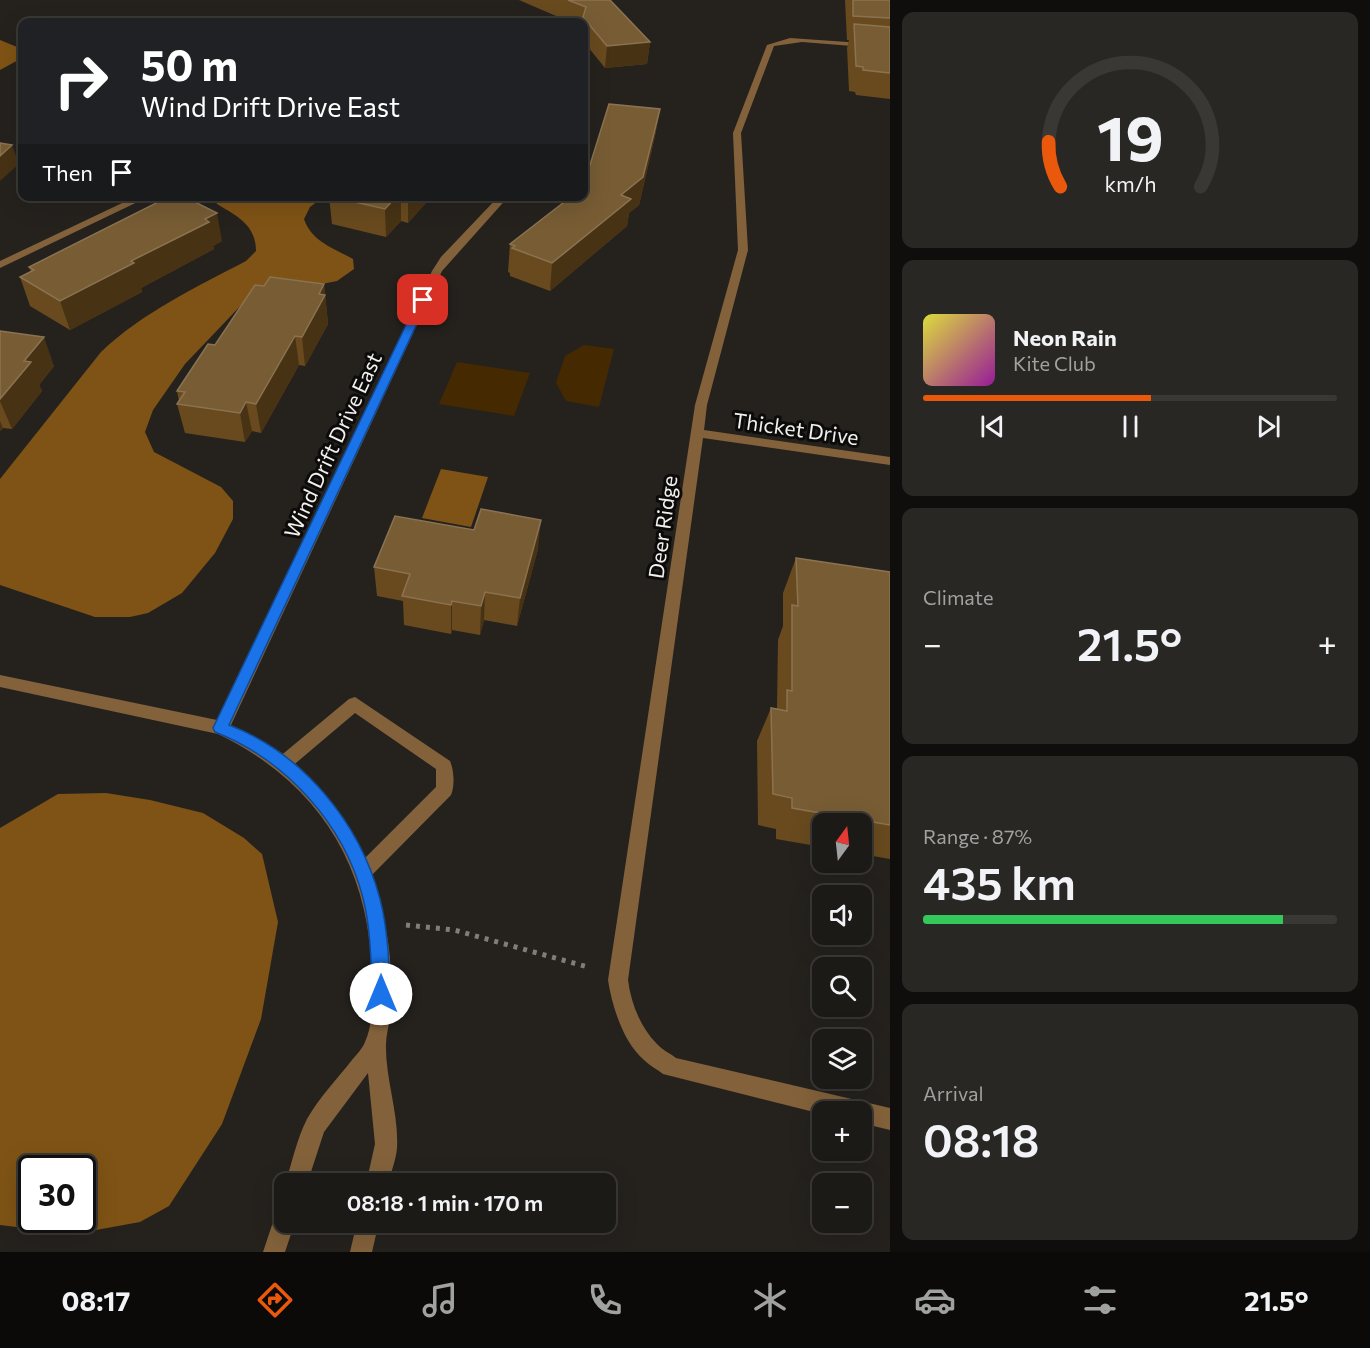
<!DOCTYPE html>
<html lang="en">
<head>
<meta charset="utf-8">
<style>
	:root { --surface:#1c1a16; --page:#292723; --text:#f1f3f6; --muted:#a0a1a1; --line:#3a3835; --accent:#ea580c }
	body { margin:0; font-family:Commissioner,sans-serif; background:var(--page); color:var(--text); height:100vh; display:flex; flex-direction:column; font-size:22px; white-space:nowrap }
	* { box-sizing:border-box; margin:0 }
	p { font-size:20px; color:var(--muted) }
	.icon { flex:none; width:33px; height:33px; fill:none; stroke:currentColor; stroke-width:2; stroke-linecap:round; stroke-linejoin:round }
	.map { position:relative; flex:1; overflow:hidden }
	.sheet { display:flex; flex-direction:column; gap:12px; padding:12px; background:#0f0e0c; width:480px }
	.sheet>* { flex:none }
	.top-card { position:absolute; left:18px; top:18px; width:570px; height:183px; border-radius:12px; box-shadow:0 6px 24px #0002,0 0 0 2px var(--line); background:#202124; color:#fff; overflow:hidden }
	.needle { width:39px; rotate:15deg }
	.buttons { position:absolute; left:812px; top:813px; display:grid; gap:12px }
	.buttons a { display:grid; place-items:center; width:60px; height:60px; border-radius:12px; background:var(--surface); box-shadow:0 6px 24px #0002,0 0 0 2px var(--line); font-size:30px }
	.speed { position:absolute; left:18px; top:1155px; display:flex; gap:12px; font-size:30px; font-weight:700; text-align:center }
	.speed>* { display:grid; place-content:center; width:78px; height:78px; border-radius:50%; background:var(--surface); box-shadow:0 6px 24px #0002,0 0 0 2px var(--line); line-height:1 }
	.speed .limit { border:3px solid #111; border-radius:9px; background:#fff; color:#111 }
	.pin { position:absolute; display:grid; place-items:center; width:51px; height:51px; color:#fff; margin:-26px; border-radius:12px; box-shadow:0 3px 9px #0006 }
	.me { position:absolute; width:66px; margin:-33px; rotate:0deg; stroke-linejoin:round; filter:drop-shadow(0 0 4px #0008) }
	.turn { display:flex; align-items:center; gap:21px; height:126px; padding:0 24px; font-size:27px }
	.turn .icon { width:78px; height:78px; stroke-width:2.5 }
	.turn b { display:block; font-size:42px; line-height:51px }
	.then { display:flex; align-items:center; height:57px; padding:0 24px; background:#0003; gap:12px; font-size:22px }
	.big { font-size:45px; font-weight:600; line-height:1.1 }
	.sheet .tile { flex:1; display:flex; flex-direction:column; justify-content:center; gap:9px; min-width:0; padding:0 21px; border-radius:12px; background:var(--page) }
	.sheet .dial { align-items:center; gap:0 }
	.dial svg { height:156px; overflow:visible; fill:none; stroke:var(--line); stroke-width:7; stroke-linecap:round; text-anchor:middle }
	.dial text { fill:var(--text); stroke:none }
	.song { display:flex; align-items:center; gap:18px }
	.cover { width:72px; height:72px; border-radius:9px; background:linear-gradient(135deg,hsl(60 70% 55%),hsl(300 70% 35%)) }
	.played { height:6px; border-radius:3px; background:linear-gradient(90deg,var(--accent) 55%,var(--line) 55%) }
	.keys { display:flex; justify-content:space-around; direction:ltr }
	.heat { display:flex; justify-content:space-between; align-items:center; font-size:33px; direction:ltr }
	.charge { height:9px; border-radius:4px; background:linear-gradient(90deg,#34c759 87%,var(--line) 0) }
	.trip { position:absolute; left:274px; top:1173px; width:342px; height:60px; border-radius:12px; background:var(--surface); box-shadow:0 6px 24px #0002,0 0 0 2px var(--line); font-weight:600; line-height:60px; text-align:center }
	.dock { display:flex; height:96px; justify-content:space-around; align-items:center; background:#0b0a09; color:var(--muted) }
	.dock .icon { width:42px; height:42px }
	.dock .current { color:var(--accent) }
	.dock b { font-size:27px; color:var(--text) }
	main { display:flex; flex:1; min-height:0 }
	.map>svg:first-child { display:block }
	.green { fill:#452900 }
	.water { fill:#7f5315; fill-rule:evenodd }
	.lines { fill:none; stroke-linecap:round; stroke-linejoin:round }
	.path { stroke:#807d7a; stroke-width:5; stroke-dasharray:4 6; stroke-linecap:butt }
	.service { fill:#83623b; fill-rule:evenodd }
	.minor { fill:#83623b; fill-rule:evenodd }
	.wall { fill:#684a1e }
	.shaded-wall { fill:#473214 }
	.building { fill:#775c34; stroke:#8b7352; stroke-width:1.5 }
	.route { fill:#1a73e8; stroke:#114b97; stroke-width:1.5 }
	.labels { text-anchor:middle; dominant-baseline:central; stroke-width:6; stroke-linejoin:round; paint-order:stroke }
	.street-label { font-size:21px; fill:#f3f1ef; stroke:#0d0b0a }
</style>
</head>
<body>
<main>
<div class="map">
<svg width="890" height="1252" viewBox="0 0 890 1252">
	<rect width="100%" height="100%" fill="#25221e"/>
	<g class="green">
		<path d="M 584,345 L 614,349 L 599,407 L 566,401 L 556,383 L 565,356 Z"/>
		<path d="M 457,362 L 530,373 L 514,416 L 439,404 Z"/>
	</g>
	<g class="water">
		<path d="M 0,40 L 22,49 L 22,58 L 0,70 Z"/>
		<path d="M 214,197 L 323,197 L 310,207 L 304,219 C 312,242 332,247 353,259 L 354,269 L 337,281 L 247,299 L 185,364 L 153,410 L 145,432 L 154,452 L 221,487 L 233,501 L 233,519 L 215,553 L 182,593 L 148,613 L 130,617 L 95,617 L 0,585 L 0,479 L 101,352 C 142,313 196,287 246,261 L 256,251 C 256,225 237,216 217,204 Z"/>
		<path d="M 441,469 L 488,477 L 471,527 L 422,518 Z"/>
		<path d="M 106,793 L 150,800 L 203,813 L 244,838 L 262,854 L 278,922 L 261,1019 L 222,1124 L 169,1206 L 140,1222 L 74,1234 L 0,1225 L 0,828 L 58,794 ZM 32,1168 L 82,1168 L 82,1220 L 32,1220 Z"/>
	</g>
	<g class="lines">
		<path class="path" d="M 406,925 L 454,930 L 588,967"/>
		<path class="service" d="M 355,697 L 450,761 C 454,770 455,786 451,795 L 369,878 L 363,880 L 357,878 L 354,872 L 357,866 L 436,787 L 436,769 L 355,713 L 290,768 L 284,770 L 278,768 L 276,763 L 278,758 L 349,699 Z"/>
		<g class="minor">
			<path d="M 790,38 L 890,45 L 890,49 L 802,42 L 774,46 L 741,133 L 748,250 L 707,405 L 704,430 L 890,457 L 890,465 L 703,438 L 628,980 C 631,1003 640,1027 657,1044 C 662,1050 670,1053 676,1058 L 890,1108 L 890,1130 L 861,1123 L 861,1112 L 822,1112 L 822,1114 L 663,1074 C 657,1069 650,1066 644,1060 C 623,1042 612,1006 608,980 L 695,405 L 738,250 L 733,133 L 767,45 Z"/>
			<path d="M 137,196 L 150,196 L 0,268 L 0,261 Z"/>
			<path d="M 499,196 L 509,196 L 442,271 L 231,725 C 251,735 272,745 290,759 C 352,811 387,891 391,971 C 391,986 391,1002 390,1017 C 389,1026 386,1035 386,1044 C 385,1078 399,1113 397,1148 C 396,1160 391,1172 388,1184 L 366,1184 L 375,1144 L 368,1073 L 324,1132 L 307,1184 L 285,1184 C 292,1163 297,1138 307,1119 C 319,1098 337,1079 352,1060 C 356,1055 363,1048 365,1042 C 374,1023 372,994 372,974 C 369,863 317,782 218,734 L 0,687 L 0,675 L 217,720 L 432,271 L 441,257 Z"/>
			<path d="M 285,1207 L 285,1222 L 295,1222 L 285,1252 L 263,1252 L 277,1210 Z"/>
			<path d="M 357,1222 L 379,1222 L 372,1252 L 350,1252 Z"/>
		</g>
	</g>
	<g class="wall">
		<path d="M 519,0 L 610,0 L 650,42 L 647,64 L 605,68 L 584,42 L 584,22 L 570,22 Z"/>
		<path d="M 845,0 L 890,0 L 890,99 L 856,95 L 855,92 L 849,91 L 847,48 L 849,40 L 847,40 Z"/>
		<path d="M 660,109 L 655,136 L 639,205 L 629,213 L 627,226 L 550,291 L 510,276 L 510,273 L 508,272 L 510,244 L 584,196 Z"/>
		<path d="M 329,196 L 432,196 L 408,223 L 401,221 L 386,237 L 332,224 Z"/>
		<path d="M 222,241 L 213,246 L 214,249 L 141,288 L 142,292 L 70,330 L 30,306 L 20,277 L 31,272 L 29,267 Z"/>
		<path d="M 324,284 L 328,324 L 305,366 L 299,365 L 261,433 L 252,431 L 245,442 L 185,433 L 177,404 L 179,401 L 177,391 L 215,345 Z"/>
		<path d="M 0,331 L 54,366 L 39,385 L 42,391 L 12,429 L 3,428 L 0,431 Z"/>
		<path d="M 538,549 L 517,626 L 484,620 L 480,635 L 452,630 L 451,634 L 404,625 L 403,601 L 377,596 L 374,567 Z"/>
		<path d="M 796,558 L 890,572 L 890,859 L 861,854 L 861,824 L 822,824 L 822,847 L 776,839 L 776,829 L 758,825 L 757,741 L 771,708 L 777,709 L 778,640 L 783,626 L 783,593 Z"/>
	</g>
	<g class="shaded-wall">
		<path d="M 650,42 L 647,64 L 605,68 L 607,46 Z"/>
		<path d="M 660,109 L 655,136 L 639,205 L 629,213 L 627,226 L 550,291 L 552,263 Z"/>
		<path d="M 12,145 L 19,164 L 0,181 L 0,156 Z"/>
		<path d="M 397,196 L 401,196 L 401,221 L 386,237 L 385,209 Z"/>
		<path d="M 408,196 L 432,196 L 408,223 Z"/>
		<path d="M 217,213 L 222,241 L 213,246 L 214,249 L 141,288 L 142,292 L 70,330 L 60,301 Z"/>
		<path d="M 324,284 L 328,324 L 305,366 L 302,337 L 319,294 Z"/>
		<path d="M 295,336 L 299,365 L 261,433 L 256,404 Z"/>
		<path d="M 44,337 L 54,366 L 39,385 L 42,391 L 12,429 L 0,401 L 0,399 L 24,361 Z"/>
		<path d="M 246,402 L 252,431 L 245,442 L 240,413 Z"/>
		<path d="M 0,421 L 3,428 L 0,431 Z"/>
		<path d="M 541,520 L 538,549 L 517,626 L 520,598 Z"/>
		<path d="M 485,592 L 484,620 L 480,635 L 481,606 Z"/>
		<path d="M 452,601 L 452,630 L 451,634 L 451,605 Z"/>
	</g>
	<g class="building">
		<path d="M 568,0 L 610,0 L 650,42 L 607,46 L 583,17 L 586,7 Z"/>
		<path d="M 853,0 L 890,0 L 890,18 L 853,16 Z"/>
		<path d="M 854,24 L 890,27 L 890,73 L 863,70 L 863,67 L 856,66 Z"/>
		<path d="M 609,104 L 660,109 L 643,177 L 621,195 L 631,199 L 552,263 L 512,248 L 515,246 L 510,244 L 572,196 L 584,196 L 584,184 Z"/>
		<path d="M 0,143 L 12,145 L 0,156 Z"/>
		<path d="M 180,196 L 183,196 L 217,213 L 205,219 L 209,222 L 131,261 L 134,263 L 60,301 L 20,277 L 34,270 L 29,267 L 164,199 L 169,202 Z"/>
		<path d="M 329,196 L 397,196 L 385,209 Z"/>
		<path d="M 270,277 L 324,284 L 319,294 L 325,295 L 302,337 L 295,336 L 256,404 L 246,402 L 240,413 L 177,404 L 185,392 L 177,391 L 208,344 L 215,345 L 255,285 L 264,286 Z"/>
		<path d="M 0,331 L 44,337 L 24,361 L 31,362 L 0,399 Z"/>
		<path d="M 481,509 L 541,520 L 520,598 L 485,592 L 481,606 L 452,601 L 451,605 L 402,596 L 410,574 L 374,567 L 395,516 L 474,530 Z"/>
		<path d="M 796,558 L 890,572 L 890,825 L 792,808 L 792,798 L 773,794 L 771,708 L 787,711 L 787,690 L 792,691 L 792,605 L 798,606 Z"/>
	</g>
	<path class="route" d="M 423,297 L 428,300 L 229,725 C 303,753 360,823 380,899 C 388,930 389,962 390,994 L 387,1001 L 381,1003 L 374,1001 L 372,994 C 371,962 371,930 363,898 C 344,824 286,760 215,732 L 213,728 L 418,300 Z"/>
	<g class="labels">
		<g class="street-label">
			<text transform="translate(796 428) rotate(8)">Thicket Drive</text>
			<text transform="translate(332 445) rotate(-65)">Wind Drift Drive East</text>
			<text transform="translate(662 527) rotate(-82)">Deer Ridge</text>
		</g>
	</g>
</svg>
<div class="buttons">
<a><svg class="needle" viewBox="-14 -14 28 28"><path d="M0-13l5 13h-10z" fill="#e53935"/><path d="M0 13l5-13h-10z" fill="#a0a1a1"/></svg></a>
<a><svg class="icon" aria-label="sound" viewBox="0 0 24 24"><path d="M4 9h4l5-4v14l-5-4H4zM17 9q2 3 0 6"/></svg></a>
<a><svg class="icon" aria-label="search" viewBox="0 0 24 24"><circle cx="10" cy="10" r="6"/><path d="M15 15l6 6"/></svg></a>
<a><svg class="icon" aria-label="layers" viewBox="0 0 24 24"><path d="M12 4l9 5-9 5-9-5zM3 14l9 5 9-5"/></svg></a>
<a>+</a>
<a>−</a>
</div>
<div class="speed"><div class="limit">30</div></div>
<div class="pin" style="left:423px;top:300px;background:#d93025"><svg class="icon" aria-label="arrive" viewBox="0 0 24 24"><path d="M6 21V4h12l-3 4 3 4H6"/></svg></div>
<svg class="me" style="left:381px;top:994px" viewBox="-20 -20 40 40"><circle r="19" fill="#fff"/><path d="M0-13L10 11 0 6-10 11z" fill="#1a73e8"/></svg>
<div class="trip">08:18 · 1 min · 170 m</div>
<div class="top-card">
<div class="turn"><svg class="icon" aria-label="right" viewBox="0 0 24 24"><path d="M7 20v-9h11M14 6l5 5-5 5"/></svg><div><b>50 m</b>Wind Drift Drive East</div></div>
<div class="then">Then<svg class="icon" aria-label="arrive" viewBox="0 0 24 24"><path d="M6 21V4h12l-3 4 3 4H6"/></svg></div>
</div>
</div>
<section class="sheet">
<div class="tile dial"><svg viewBox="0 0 100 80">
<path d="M14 69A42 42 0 1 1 86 69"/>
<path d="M14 69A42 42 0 0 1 8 46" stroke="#ea580c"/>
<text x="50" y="56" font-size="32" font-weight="700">19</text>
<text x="50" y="72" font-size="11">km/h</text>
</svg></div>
<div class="tile">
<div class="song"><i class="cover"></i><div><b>Neon Rain</b><p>Kite Club</p></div></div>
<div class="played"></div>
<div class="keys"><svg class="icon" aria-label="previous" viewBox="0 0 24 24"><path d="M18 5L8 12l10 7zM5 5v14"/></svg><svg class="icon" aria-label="pause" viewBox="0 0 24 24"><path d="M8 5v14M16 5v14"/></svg><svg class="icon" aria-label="next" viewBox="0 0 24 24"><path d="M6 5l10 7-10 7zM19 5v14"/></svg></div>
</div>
<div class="tile"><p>Climate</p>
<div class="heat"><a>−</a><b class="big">21.5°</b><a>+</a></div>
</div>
<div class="tile"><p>Range · 87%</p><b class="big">435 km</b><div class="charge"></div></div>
<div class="tile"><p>Arrival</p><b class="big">08:18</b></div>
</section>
</main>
<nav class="dock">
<b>08:17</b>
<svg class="icon current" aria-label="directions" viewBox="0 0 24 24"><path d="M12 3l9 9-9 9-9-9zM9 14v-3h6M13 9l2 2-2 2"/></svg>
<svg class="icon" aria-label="music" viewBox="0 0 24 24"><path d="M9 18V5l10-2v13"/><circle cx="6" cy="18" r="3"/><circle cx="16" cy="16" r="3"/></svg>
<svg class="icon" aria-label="phone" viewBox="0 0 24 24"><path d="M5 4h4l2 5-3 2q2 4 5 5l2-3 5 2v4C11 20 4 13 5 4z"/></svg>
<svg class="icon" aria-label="climate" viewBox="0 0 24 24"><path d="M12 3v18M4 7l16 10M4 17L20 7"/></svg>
<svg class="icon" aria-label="car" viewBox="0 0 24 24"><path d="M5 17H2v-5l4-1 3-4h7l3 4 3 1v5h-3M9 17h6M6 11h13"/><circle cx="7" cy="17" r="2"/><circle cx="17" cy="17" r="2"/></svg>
<svg class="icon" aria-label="filters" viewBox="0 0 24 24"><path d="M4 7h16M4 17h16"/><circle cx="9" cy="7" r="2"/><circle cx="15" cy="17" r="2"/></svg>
<b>21.5°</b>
</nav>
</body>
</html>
